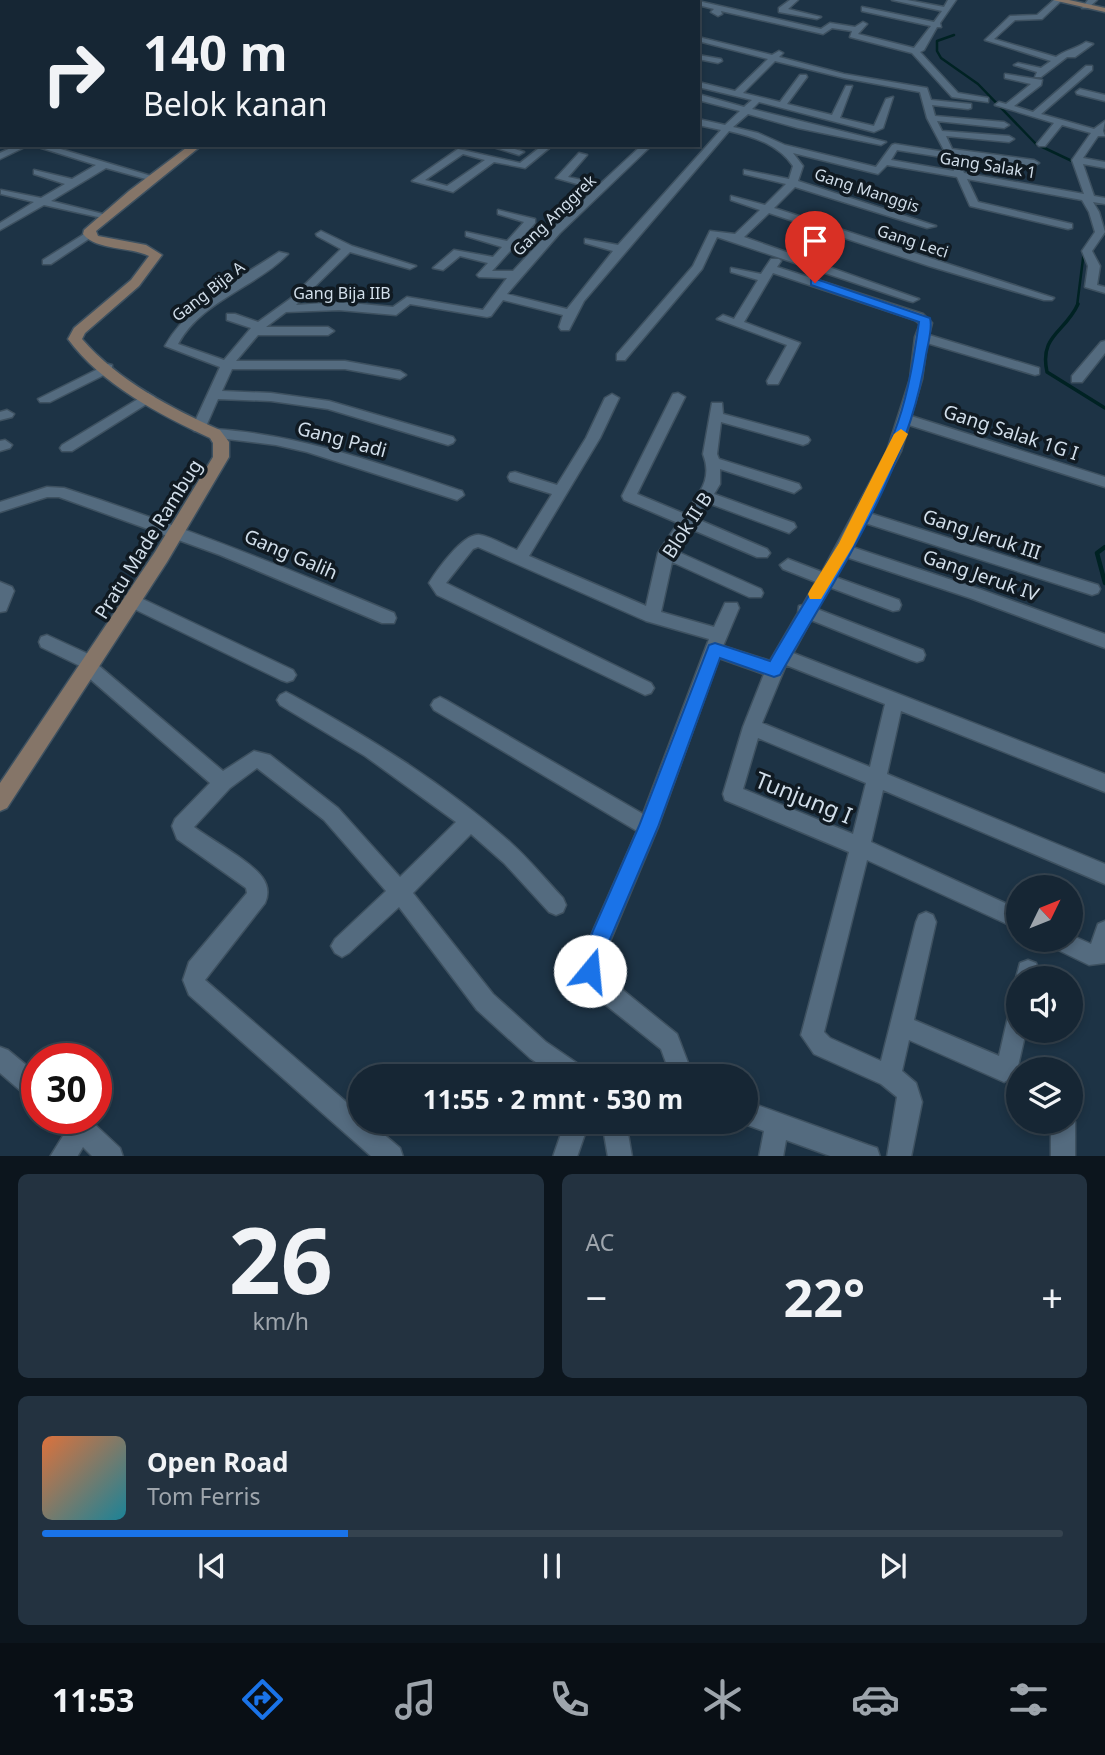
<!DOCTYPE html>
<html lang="id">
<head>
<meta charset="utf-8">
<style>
	:root { --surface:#162634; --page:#233240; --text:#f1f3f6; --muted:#9ea5ac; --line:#35434f; --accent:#1a73e8 }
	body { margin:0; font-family:"Noto Sans",sans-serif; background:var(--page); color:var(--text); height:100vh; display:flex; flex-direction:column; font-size:26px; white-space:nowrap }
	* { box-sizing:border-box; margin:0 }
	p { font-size:23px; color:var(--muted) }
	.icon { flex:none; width:38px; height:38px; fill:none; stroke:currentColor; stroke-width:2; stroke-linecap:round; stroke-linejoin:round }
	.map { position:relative; height:1156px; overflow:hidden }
	.side { display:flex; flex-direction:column; gap:18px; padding:18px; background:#0c151d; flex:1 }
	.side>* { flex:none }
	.hud { position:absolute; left:0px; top:0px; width:700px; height:147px; box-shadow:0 4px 10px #0003,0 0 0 2px var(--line); background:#162634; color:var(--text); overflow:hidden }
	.needle { width:46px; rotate:47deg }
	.fabs { position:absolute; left:1006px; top:875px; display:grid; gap:14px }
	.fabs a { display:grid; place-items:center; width:77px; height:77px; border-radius:50%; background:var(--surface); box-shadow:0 4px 10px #0003,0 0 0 2px var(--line); font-size:35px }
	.speed { position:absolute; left:21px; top:1043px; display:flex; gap:14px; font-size:35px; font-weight:700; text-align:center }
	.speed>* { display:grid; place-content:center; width:91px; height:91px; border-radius:50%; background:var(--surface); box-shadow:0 4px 10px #0003,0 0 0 2px var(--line); line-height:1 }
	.speed .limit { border:10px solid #d22; background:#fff; color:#111 }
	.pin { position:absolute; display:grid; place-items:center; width:60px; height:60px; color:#fff; margin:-72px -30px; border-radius:50% 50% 50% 0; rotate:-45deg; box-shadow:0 0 7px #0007 }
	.pin .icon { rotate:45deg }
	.me { position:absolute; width:77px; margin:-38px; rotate:17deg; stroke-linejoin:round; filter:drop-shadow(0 0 5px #0008) }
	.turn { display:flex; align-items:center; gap:24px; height:147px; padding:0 28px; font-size:32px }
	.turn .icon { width:91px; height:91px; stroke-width:2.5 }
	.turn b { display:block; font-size:49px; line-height:60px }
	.big { font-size:52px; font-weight:700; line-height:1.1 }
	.side .widget { flex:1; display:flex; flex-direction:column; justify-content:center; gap:10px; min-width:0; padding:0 24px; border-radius:10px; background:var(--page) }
	.side .dial { align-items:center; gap:0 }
	.dial b { font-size:91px; line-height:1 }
	.song { display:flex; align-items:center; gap:21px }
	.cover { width:84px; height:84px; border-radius:10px; background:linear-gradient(135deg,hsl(20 70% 55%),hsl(190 70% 35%)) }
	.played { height:7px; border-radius:4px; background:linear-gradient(90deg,var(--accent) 30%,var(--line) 30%) }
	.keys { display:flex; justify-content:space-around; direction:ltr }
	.heat { display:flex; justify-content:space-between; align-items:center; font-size:38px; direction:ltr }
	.side .tiles { flex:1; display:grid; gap:18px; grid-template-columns:1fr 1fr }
	.widget:last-child { grid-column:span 2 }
	.trip { position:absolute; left:348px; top:1064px; width:410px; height:70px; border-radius:35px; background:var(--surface); box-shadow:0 4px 10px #0003,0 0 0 2px var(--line); font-weight:700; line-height:70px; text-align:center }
	.tabs { display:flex; height:112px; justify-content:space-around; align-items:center; background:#090f15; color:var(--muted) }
	.tabs .icon { width:49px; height:49px }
	.tabs .active { color:var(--accent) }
	.tabs b { font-size:32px; color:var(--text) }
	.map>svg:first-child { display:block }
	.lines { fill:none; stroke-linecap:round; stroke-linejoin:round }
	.stream-far2 { stroke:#002223; stroke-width:2.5 }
	.stream-far1 { stroke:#002223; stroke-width:3.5 }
	.stream { stroke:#002223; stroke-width:4.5 }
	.street-casing { stroke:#3e5160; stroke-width:3 }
	.secondary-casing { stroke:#3e5160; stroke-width:3 }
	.highway-casing { stroke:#3e5160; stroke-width:3 }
	.street { fill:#546b7f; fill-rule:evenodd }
	.secondary { fill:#857568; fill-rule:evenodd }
	.highway { fill:#f88d34; fill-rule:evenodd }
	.route { fill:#1a73e8; stroke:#114b97; stroke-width:2 }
	.slow { fill:#f59e0b }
	.labels { text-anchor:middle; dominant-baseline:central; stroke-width:7; stroke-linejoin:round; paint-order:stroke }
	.far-street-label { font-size:16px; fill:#d1deea; stroke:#101a22 }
	.street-label { font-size:19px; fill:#d1deea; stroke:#101a22 }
	.near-street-label { font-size:23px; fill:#d1deea; stroke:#101a22 }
</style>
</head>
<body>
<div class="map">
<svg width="1105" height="1157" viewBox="0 0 1105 1157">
	<rect width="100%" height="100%" fill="#1d3345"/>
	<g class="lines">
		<g class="stream-far2">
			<path d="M 219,2 L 222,0"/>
			<path d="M 954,35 L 937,41 L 937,51 L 941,58 L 978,84 L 1036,144 L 1074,162"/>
			<path d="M 1082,164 L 1092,196"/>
			<path d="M 1092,200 C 1101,213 1105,232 1095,245"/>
			<path d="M 1077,306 L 1084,251"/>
		</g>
		<path class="stream-far1" d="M 1078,304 C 1065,333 1039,335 1047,372 L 1105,408"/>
		<path class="stream" d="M 1105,547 L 1097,553 L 1105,583"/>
		<g class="street-casing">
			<g id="street">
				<path d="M 309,0 L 319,0 L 307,2 Z"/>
				<path d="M 586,0 L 600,2 L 588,2 Z"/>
				<path d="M 790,0 L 798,0 L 788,9 L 821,17 L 817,19 L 779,12 L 779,8 Z"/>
				<path d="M 892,0 L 907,0 L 944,7 L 948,0 L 956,0 L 940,23 L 941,27 L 937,27 L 924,50 L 920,52 L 958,93 L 988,98 L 988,102 L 952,97 L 912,53 L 850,37 L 852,31 L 832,28 L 823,34 L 721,11 L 722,14 L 718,16 L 711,12 L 714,9 L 698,5 L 698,2 L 695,2 L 698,1 L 821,29 L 830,23 L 855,27 L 863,22 L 867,24 L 858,34 L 914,48 L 931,26 L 862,11 L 862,7 L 934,22 L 942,11 Z"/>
				<path d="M 1054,0 L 1062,0 L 1042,19 L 1015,20 L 994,39 L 1056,57 C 1065,50 1076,49 1086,42 L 1093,44 L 1075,57 L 1067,57 L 1041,77 L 1035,77 L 1037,72 L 1014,65 L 1018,63 L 1041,68 L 1051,61 L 985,40 L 1010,16 L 1037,15 Z"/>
				<path d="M 1088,0 L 1097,0 L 1088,8 L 1082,8 Z"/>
				<path d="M 698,37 L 772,55 L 779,51 L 783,53 L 779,57 L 844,74 L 927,88 L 931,100 L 971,104 L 971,108 L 968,109 L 932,105 L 935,116 L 1004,122 L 1009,125 L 1004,128 L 937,121 L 942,131 L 1009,136 L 1014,139 L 1009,142 L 946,136 L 952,149 L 1034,160 L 1039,163 L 1034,166 L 956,155 L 964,173 L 1084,194 L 1072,160 L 1091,133 L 1062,125 L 1045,146 L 1039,146 L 1037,144 L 1054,123 L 995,105 L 999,102 L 1006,104 L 1031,84 L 1005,78 L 1005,74 L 1042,80 L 1041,85 L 1014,106 L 1033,112 L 1086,66 L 1092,66 L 1092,70 L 1041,114 L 1094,129 L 1105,121 L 1103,131 L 1105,136 L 1098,136 L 1083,158 L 1105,162 L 1105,168 L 1083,164 L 1094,196 L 1105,198 L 1105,204 L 1093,202 L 1099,212 L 1105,232 L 1092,251 L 1100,266 L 1097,285 L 1105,287 L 1105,293 L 1085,287 L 1088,266 L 1082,251 L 1095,232 L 1089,212 L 1082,200 L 967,179 L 978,202 L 1072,224 L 1072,228 L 1068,229 L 970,206 L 957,177 L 887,165 L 878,174 L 793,153 L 803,166 L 798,181 L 936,226 L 927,228 L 795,187 L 774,208 L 1054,298 L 1052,300 L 1044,300 L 929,266 L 769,213 L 744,237 L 919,299 L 913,302 L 909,301 L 717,237 L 702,269 L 625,360 L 617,360 L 617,354 L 693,266 L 710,231 L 735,234 L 760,210 L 731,200 L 731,196 L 765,205 L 786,184 L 744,174 L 744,170 L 789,179 L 793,166 C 778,144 754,137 729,131 L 584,301 L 569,330 L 561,330 L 559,327 L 563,315 L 503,300 L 491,316 L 487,317 L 410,304 L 396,315 L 339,310 L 286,312 L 266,327 L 328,327 L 334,331 L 328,335 L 258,335 L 236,361 L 345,361 L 400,371 L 406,375 L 400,379 L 345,369 L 232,369 L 222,391 L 271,393 L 329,401 L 453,437 L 455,440 L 453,443 L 448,445 L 328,409 L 271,401 L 218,399 L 204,431 L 194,431 L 192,428 L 220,367 L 165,346 C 188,304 240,278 279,252 L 288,254 C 256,287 201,301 178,344 L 224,360 L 251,328 L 227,320 L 227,314 L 235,314 L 258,322 L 290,299 L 341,249 L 317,236 L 316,234 L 321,231 L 352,246 L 416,266 L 410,269 L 350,252 L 296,305 L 339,302 L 393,307 L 407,297 L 483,310 L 507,278 L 479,277 L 477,275 L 488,263 L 460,256 L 443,270 L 433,268 L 454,250 L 493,257 L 502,247 L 466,236 L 466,232 L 507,241 L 524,222 L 498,214 L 498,210 L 535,219 L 535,223 L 492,271 L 513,271 L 552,229 L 595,189 L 556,178 L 579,153 L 587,155 L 568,177 L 600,184 L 642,145 L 652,145 L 560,233 L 507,294 L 567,309 L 613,251 L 585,243 L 585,239 L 618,245 L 721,130 L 698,125 L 698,119 L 725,125 L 740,111 L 698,100 L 698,94 L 744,107 L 752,100 L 698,87 L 698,82 L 735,91 L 768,59 L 698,41 ZM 775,61 L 844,78 L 920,92 L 927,118 L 945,152 L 895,144 L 892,145 L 876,167 L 785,145 L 758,133 L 733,127 L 748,114 L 798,128 L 881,145 L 886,142 L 752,109 L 759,102 L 874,132 L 883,128 L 893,97 L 886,99 L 874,126 L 840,118 L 852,86 L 846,86 L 832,115 L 787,104 L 807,77 L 806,75 L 800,75 L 780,102 L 743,93 ZM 897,150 L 948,158 L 954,171 L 891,160 Z"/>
				<path d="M 698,55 L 721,59 L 722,61 L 718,63 L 698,59 Z"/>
				<rect x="0" y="70" width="2" height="4"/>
				<path d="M 1080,89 L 1105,95 L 1105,101 L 1077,94 L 1076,92 Z"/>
				<rect x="0" y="100" width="2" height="6"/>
				<rect x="0" y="117" width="2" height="6"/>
				<path d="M 17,145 L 29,145 L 0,159 L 0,153 Z"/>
				<path d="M 32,145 L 47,145 L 158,178 L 153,181 L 106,168 L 51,201 L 107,215 L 107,219 L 44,205 L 0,230 L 0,223 L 34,202 L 1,194 L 1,190 L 41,198 L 65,184 L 34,174 L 34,170 L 72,179 L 96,165 Z"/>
				<path d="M 487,145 L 503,145 L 524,152 L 519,155 Z"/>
				<path d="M 543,145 L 553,145 L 525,168 L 494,162 L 453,192 L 412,181 L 458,149 L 520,163 ZM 463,154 L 485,160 L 447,186 L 425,180 Z"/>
				<path d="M 89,231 L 94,234 L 93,236 L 51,264 L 43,264 L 43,260 Z"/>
				<path d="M 771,259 L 779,259 L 781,261 L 777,267 L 923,314 L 932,323 L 929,335 L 1039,368 L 1039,374 L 1035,375 L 927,343 L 922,379 L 911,416 L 1105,477 L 1105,487 L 909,425 L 901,451 L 869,513 L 1098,585 L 1100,589 L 1098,593 L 1092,595 L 865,523 L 852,547 L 982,590 L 1105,634 L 1105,648 L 970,598 L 846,557 L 835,577 L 899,600 L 901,605 L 899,610 L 893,611 L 829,587 L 817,609 L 923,650 L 925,655 L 923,660 L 917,662 L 911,660 L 811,620 L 793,653 L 1105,774 L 1105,792 L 901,711 L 887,774 L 1105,864 L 1105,884 L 883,790 L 871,842 L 1018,909 L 1018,929 L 867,860 L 824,1032 L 830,1038 L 881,1061 L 916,922 L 919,915 L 926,912 L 933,915 L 936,922 L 914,1020 L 999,1056 L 1010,1008 L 1018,1005 L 1018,1031 L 1026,1031 L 1016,1075 L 1004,1082 L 909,1040 L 902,1071 L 916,1083 L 922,1102 L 911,1157 L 887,1157 L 897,1097 L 881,1084 L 814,1054 L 801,1035 L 849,852 L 725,800 L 723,794 L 743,727 L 764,674 L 719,658 L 658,827 L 603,958 L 603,974 L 677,1034 L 693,1076 L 671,1076 L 661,1049 L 587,990 L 579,971 L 581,958 L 637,831 L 434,710 L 431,705 L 434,700 L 440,697 L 446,700 L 643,814 L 709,639 L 646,621 L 478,547 L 473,549 L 446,583 L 651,683 L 654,688 L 651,693 L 645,695 L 437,595 L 429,583 C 437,570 464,532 480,535 C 492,537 506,546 517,550 L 552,494 L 510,481 L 508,477 L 510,473 L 515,472 L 557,485 L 586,438 L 605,398 L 612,394 L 619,398 L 600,438 L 529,556 L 646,606 L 658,553 L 678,523 L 624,500 L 622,496 L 673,394 L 678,393 L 685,397 L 637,494 L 685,514 C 699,493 713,480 703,454 L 712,403 L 722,403 L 723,414 L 808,437 L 810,440 L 808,443 L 803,445 L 721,422 L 717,454 L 719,459 L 799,484 L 801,488 L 794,493 L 720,469 L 720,484 L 714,494 L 794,523 L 796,527 L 789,533 L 708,503 L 697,519 L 767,549 L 770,553 L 767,557 L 757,557 L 691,529 L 676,551 L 761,589 L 763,593 L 761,597 L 749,597 L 672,562 L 661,612 L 714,627 L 725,603 L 737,603 L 739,608 L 723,646 L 770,661 L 798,613 L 799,606 L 803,605 L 816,582 L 783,569 L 780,565 L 788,559 L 822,572 L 887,451 L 910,379 L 915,337 L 920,324 L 915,320 L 773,273 L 744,322 L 800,343 L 778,384 L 768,384 L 767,381 L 787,345 L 717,319 L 723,315 L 734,319 L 758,280 L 731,272 L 731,268 L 761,274 ZM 786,665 L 885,704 L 870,767 L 762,723 ZM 758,738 L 866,783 L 853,834 L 743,789 Z"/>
				<path d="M 1105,341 L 1105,353 L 1082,382 L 1072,382 L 1072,376 L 1101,342 Z"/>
				<path d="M 108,364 L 112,365 L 112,371 L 50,402 L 40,402 L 38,399 Z"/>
				<path d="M 148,393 L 155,397 L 153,400 L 72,451 L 62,451 L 60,448 L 62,445 Z"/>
				<path d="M 7,410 L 14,414 L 12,417 L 0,420 L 0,412 Z"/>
				<path d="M 215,429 C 301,435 381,464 462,491 L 464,495 L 457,500 L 307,452 L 276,445 L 210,437 L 208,434 Z"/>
				<path d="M 5,440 L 12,445 L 10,448 L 0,451 L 0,441 Z"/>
				<path d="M 47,487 L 64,488 C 176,524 285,567 394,613 L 396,618 L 394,623 L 382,623 L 220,555 L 59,497 L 47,497 L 0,512 L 0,502 Z"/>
				<path d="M 0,582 L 12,587 L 14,591 L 6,611 L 0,612 Z"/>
				<path d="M 132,594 L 293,670 L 296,675 L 293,680 L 287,682 L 281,680 L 126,605 L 124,600 L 126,595 Z"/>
				<path d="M 47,635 L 97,658 L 98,665 L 223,771 L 254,751 L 270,755 L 338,808 L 400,877 L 456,822 L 365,756 L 280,705 L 277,700 L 280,695 L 286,692 L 292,695 C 369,737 445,784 511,843 C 530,860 546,880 563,898 L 566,905 L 563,912 L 556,915 L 549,912 L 504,863 L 471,834 L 413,893 L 493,994 L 546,1042 L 584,1068 L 587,1076 L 556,1076 L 530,1058 L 477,1010 L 399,907 L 349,953 L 342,957 L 335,953 L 331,946 L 335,939 L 386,891 L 324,820 L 257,768 L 230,788 L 194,827 C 210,839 252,862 262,877 C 268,885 269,894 265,903 L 205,980 L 360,1114 L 360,1122 L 369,1122 L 400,1148 L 403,1157 L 372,1157 L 189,995 L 183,980 L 189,962 L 247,893 L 246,888 L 177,839 L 172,826 L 175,819 L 210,783 L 82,672 L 80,666 L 41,647 L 39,642 L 41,637 Z"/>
				<path d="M 1105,921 L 1105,963 L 1089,965 L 1052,947 L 1049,940 L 1071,940 L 1071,935 L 1091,944 L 1098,924 Z"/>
				<path d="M 1028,960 L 1036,963 L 1039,971 L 1038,978 L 1018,978 L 1018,984 L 1016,978 L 1020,963 Z"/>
				<path d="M 0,1047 L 8,1050 L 37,1074 L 37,1102 L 29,1098 L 0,1073 Z"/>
				<path d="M 746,1101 L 868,1145 L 877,1148 L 880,1157 L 833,1157 L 786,1140 L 783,1157 L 759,1157 L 764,1131 L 739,1122 L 746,1122 Z"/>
				<path d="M 1071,1113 L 1075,1122 L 1075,1157 L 1051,1157 L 1051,1122 L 1071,1122 Z"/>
				<path d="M 58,1118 L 90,1120 L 120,1148 L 123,1157 L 93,1157 L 83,1147 L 77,1157 L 50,1157 L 66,1131 Z"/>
				<path d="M 565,1122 L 589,1122 L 577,1157 L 553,1157 Z"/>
				<path d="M 602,1122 L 626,1122 L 632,1157 L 608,1157 Z"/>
			</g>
		</g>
		<g class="secondary-casing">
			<g id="secondary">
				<path d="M 1053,0 L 1069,0 L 1105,8 L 1105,12 Z"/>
				<path d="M 190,145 L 202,145 L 96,231 L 98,236 L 146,245 L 162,255 L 139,286 L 85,333 L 82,339 C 117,380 172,409 220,430 L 229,442 L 229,457 L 167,562 L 7,808 L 0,811 L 0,783 L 155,552 L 213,457 L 213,443 L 210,438 C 160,415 101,384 68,339 L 74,328 L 131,280 L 149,256 C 129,246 97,251 83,234 L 84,230 L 129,191 Z"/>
			</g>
		</g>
		<g class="highway-casing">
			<g id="highway">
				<path d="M 133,0 L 147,0 L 149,2 L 134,2 Z"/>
				<path d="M 390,0 L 401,0 L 388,2 Z"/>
			</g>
		</g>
		<use href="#street" class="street"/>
		<use href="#secondary" class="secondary"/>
		<use href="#highway" class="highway"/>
	</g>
	<path class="route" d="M 811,280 L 819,280 L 930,318 C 933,328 928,343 926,355 C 909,471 837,574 780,675 L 774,677 L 720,658 L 658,827 L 602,958 L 598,979 L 590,982 L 582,979 L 579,971 L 581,958 L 639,826 L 709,645 L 715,643 L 770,661 C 813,586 870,503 898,422 C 909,390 914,356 919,322 L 811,285 Z"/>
	<path class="slow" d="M 901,429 L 908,434 L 853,546 L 821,599 L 810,599 L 808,594 L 810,590 L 839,543 L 894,434 Z"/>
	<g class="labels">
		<g class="far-street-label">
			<text transform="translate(988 165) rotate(9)">Gang Salak 1</text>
			<text transform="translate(867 190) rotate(18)">Gang Manggis</text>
			<text transform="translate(554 215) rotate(-44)">Gang Anggrek</text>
			<text transform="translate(913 241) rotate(18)">Gang Leci</text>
			<text transform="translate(208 291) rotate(-38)">Gang Bija A</text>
			<text x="342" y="293">Gang Bija IIB</text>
		</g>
		<g class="street-label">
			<text transform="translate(1011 432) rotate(18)">Gang Salak 1G I</text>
			<text transform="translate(342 439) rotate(15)">Gang Padi</text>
			<text transform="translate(687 525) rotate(-57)">Blok II B</text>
			<text transform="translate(982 534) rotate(18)">Gang Jeruk III</text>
			<text transform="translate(148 539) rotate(-58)">Pratu Made Rambug</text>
			<text transform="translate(291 554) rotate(23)">Gang Galih</text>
			<text transform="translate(981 575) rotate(19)">Gang Jeruk IV</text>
		</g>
		<g class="near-street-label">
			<text transform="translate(804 797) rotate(22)">Tunjung I</text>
		</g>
	</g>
</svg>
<div class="fabs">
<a><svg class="needle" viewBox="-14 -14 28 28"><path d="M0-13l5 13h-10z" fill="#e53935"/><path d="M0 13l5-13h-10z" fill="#9ea5ac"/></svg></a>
<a><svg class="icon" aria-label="sound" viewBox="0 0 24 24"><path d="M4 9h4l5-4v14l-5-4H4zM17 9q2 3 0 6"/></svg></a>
<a><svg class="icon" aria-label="layers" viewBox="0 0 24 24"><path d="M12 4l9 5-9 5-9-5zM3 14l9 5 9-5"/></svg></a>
</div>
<div class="speed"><div class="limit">30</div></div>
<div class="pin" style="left:815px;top:283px;background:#d93025"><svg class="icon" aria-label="arrive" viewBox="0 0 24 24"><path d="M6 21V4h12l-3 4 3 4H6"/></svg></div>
<svg class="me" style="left:590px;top:971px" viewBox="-20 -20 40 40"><circle r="19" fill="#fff"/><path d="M0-13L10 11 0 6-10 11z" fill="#1a73e8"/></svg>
<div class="trip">11:55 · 2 mnt · 530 m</div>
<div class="hud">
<div class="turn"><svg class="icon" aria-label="right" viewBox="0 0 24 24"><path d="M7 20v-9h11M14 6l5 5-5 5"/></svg><div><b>140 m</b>Belok kanan</div></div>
</div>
</div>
<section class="side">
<div class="tiles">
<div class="widget dial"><b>26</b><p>km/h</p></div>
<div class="widget"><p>AC</p>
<div class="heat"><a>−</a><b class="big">22°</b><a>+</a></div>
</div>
<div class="widget">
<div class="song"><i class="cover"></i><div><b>Open Road</b><p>Tom Ferris</p></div></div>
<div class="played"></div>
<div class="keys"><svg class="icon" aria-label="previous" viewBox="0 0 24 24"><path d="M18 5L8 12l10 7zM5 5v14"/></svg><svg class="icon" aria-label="pause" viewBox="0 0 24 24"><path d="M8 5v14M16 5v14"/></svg><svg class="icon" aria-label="next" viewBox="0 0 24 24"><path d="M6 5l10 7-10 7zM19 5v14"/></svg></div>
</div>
</div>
</section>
<nav class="tabs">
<b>11:53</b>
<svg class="icon active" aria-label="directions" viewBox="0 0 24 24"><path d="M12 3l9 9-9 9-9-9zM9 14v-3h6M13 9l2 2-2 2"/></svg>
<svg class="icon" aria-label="music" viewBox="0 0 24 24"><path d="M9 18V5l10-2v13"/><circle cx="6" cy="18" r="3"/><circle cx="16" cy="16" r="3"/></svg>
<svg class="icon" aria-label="phone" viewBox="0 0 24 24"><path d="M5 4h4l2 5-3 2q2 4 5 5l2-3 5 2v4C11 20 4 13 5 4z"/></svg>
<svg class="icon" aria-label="climate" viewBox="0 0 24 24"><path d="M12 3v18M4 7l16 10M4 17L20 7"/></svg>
<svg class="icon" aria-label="car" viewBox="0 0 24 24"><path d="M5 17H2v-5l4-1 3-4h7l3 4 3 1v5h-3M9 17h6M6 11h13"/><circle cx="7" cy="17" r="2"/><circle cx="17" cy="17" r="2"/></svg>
<svg class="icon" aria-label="filters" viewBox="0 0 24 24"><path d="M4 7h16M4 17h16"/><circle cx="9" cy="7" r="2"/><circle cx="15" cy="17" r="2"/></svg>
</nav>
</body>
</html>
